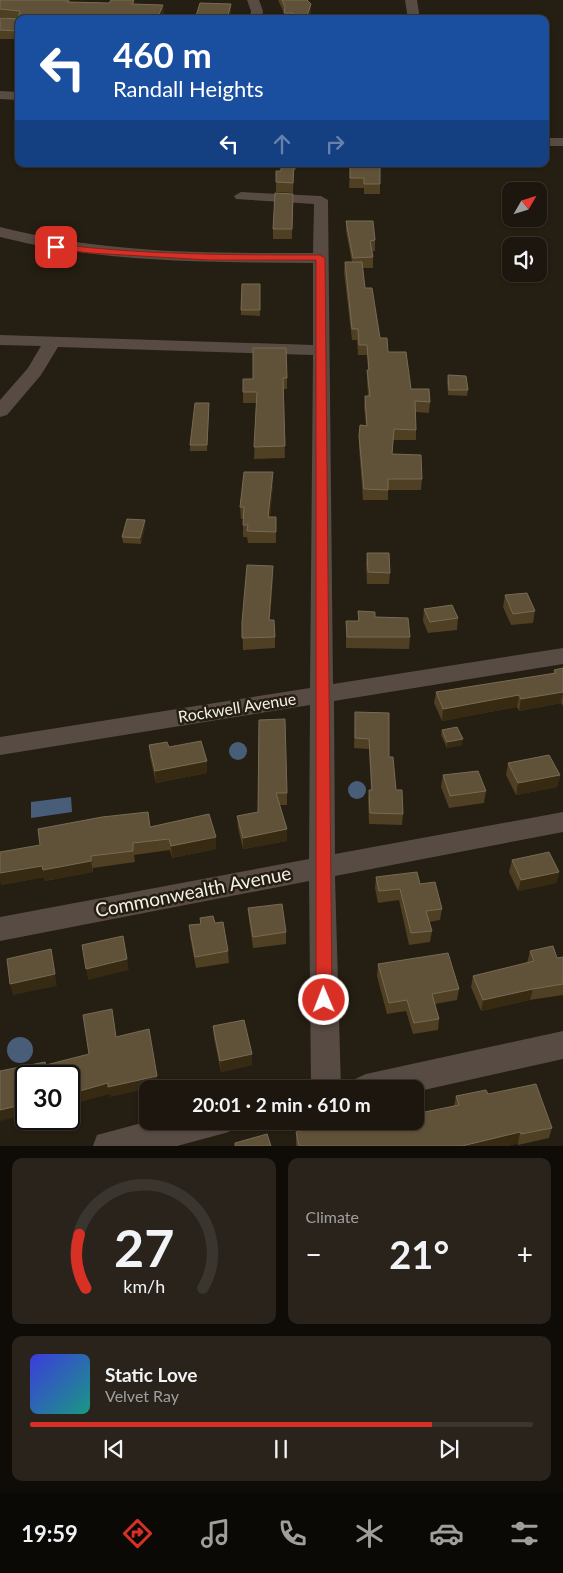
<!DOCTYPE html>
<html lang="en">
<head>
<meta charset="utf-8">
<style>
	:root { --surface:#1c160e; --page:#29231c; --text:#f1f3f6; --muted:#a09f9e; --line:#3a352e; --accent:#d93025 }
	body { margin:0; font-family:Lato,sans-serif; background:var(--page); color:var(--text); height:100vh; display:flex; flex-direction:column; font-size:19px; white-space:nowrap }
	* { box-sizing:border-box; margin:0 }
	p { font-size:16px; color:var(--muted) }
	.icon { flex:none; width:28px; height:28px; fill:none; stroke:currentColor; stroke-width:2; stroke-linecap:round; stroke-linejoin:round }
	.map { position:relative; height:1146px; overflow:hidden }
	.side { display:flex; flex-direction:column; gap:12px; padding:12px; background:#0f0c08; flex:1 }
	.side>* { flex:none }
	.guide { position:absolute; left:15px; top:15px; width:534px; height:152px; border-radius:10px; box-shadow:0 1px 4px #0004,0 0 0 1px var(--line); background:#1a4fa0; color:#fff; overflow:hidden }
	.needle { width:32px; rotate:51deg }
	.fabs { position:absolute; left:502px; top:182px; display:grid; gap:10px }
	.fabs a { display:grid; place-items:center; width:45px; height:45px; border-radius:10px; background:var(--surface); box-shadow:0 1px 4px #0004,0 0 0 1px var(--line); font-size:25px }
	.speed { position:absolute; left:15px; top:1065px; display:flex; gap:10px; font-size:25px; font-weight:700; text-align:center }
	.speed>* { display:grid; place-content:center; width:65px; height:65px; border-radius:50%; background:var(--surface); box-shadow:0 1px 4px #0004,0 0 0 1px var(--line); line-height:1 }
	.speed .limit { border:2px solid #111; border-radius:8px; background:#fff; color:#111 }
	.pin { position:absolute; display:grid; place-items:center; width:42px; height:42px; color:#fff; margin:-21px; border-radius:10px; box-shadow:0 2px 8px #0006 }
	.me { position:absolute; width:55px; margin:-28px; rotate:359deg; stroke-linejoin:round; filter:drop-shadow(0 0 4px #0008) }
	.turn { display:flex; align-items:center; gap:18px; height:105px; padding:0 15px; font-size:22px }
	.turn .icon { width:65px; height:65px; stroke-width:2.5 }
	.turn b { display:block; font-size:35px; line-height:42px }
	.lanes { display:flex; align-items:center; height:48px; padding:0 15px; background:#0003; justify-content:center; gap:25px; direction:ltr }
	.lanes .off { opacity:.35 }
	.big { font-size:38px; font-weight:700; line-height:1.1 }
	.side .widget { flex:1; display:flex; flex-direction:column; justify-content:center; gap:8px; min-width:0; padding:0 18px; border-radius:10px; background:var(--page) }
	.side .dial { align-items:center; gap:0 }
	.dial svg { height:130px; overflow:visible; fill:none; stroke:var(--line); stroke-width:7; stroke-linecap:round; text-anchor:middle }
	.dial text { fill:var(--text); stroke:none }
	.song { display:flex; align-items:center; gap:15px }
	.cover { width:60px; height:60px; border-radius:8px; background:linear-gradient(135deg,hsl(240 70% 55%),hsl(170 70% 35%)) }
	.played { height:5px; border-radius:2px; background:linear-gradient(90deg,var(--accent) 80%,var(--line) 80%) }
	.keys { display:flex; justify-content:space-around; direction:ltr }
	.heat { display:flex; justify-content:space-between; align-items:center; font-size:28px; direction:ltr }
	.side .tiles { flex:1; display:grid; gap:12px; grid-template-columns:1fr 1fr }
	.widget:last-child { grid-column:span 2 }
	.trip { position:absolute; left:139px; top:1080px; width:285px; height:50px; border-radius:10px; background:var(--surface); box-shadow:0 1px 4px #0004,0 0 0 1px var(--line); font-weight:700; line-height:50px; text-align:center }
	.tab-bar { display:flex; height:80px; justify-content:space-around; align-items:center; background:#0b0906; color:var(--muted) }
	.tab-bar .icon { width:35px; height:35px }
	.tab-bar .selected { color:var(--accent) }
	.tab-bar b { font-size:22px; color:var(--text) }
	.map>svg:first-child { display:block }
	.water { fill:#485e78 }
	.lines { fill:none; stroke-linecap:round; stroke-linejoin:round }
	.minor { fill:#584b43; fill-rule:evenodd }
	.wall { fill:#4f3f23 }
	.shaded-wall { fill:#362a13 }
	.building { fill:#605238; stroke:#786b53 }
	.route { fill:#d93025; stroke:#8d1f18 }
	.labels { text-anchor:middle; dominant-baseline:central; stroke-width:5; stroke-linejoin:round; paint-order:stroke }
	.street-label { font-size:16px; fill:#f5f0e7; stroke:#251e12 }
	.near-street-label { font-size:19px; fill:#f5f0e7; stroke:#251e12 }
</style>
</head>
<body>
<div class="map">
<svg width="563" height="1146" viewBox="0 0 563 1146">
	<rect width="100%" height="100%" fill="#251e12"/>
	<g class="water">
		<circle cx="238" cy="751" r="9"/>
		<circle cx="357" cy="790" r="9"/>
		<path d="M 71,797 L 72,812 L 31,818 L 31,802 Z"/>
		<circle cx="20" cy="1050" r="13"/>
	</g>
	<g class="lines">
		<g class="minor">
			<path d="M 247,0 L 259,0 L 263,11 L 262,19 L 250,19 L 251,11 Z"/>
			<path d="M 405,0 L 417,0 L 420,19 L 408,19 Z"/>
			<path d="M 0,91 L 19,92 L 19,100 L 0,99 Z"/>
			<rect x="545" y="138" width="18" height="8"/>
			<path d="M 241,192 L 321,196 L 328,200 L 333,684 L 563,648 L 563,664 L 334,701 L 335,854 L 563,812 L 563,832 L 335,876 L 341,1089 L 311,1089 L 309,881 L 0,941 L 0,917 L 309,859 L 310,705 L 0,755 L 0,737 L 310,688 L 313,355 L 58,347 L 41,375 L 7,415 L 0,417 L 0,400 L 28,368 L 41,346 L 0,345 L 0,335 L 313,345 L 313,263 C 207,262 103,263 0,237 L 0,227 C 108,254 204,253 313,253 L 314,204 L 236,199 L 234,196 Z"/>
			<path d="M 563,1031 L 563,1059 L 415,1092 L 415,1089 L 351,1089 L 355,1079 L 366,1074 Z"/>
			<path d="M 149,1121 L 233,1121 L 229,1132 L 177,1146 L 93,1146 L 97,1135 Z"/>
		</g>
	</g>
	<g class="wall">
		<path d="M 0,0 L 70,0 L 70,2 L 109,3 L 134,0 L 134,4 L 164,13 L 161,19 L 19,19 L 19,39 L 0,39 L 0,18 L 12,19 L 0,17 L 0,18 Z"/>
		<path d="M 278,0 L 307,0 L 311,4 L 311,12 L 309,19 L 284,19 L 284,13 Z"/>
		<path d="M 281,164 L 296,164 L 296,170 L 294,170 L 293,193 L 276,192 L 276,182 L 281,171 Z"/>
		<path d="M 350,164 L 380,184 L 380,194 L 364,194 L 364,188 L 349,188 Z"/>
		<path d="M 293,194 L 292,239 L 273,239 L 273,229 Z"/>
		<path d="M 346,221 L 375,240 L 375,251 L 372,251 L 373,257 L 373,268 L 362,268 L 365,288 L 380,338 L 411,389 L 430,402 L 429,413 L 416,412 L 416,440 L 393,440 L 392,454 L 422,479 L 421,490 L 388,490 L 388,500 L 363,500 L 359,447 L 360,425 L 366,426 L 364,406 L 365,396 L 368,396 L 367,380 L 368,370 L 367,355 L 358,355 L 357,340 L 352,340 L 344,272 L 345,262 L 352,262 L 346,231 Z"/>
		<path d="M 260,284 L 260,316 L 241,315 L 241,310 Z"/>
		<path d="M 448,375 L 468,390 L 467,396 L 448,395 L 447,381 Z"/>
		<path d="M 287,378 L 287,389 L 283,389 L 285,458 L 254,459 L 256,403 L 243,403 L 243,379 Z"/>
		<path d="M 209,409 L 207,451 L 190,451 L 190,445 Z"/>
		<path d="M 273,472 L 273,483 L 270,517 L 276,517 L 276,543 L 248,543 L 247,537 L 243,537 L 243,519 L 241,519 L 240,507 Z"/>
		<path d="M 145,520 L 145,526 L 141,544 L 123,543 L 122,537 Z"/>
		<path d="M 367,553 L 390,573 L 389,584 L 367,584 L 366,564 Z"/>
		<path d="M 273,577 L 270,620 L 275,637 L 275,648 L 243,650 L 242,622 Z"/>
		<path d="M 505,595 L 535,611 L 533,623 L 511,625 L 503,607 Z"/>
		<path d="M 424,609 L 458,618 L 457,630 L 428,633 L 423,621 Z"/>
		<path d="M 358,611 L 375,617 L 410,637 L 409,649 L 346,648 L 346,621 L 358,621 Z"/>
		<path d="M 563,668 L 563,706 L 561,703 L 519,711 L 517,707 L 442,721 L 434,703 L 436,692 L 553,674 L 554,670 Z"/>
		<path d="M 355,712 L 389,757 L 396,790 L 403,814 L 402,825 L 369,824 L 368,800 L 369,790 L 371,790 L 369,749 L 354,748 Z"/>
		<path d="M 259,720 L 287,793 L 287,805 L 279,805 L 287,829 L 287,841 L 243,849 L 238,828 L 237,816 L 258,812 Z"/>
		<path d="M 442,730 L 462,745 L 447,748 L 441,735 Z"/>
		<path d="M 149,745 L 169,747 L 207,761 L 207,773 L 156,783 L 150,757 Z"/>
		<path d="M 508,763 L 560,775 L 557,787 L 516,795 L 506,775 Z"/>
		<path d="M 443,775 L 486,791 L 484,803 L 449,808 L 441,787 Z"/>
		<path d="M 150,827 L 216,849 L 172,858 L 170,850 L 134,855 L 135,862 L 93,868 L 93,872 L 45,881 L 44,877 L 1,885 Z"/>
		<path d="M 512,860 L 559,872 L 556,883 L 518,891 L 509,872 Z"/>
		<path d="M 376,877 L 420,884 L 442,909 L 440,920 L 429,922 L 432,931 L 430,942 L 409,945 L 399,900 L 378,903 L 375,888 Z"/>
		<path d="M 248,908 L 286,932 L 286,944 L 253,948 L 249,920 Z"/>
		<path d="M 200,918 L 215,923 L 228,951 L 229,963 L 196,968 L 190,937 L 189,925 L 200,924 Z"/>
		<path d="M 530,951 L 557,958 L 563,957 L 563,995 L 530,1000 L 481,1011 L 471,987 L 473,976 L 527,963 Z"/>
		<path d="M 378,964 L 459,989 L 457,1000 L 435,1004 L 439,1019 L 438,1030 L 413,1034 L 406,1011 L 387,1014 L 377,976 Z"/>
		<path d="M 213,1026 L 252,1054 L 252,1065 L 221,1072 L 214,1038 Z"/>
		<path d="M 488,1094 L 552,1128 L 549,1138 L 518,1145 L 518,1143 L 507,1146 L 296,1146 L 296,1132 L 415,1121 L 454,1106 L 456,1096 Z"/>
	</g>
	<g class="shaded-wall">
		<path d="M 231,4 L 231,13 L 230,19 L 227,19 Z"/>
		<path d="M 311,4 L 311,12 L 309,19 L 306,19 Z"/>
		<path d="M 163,5 L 164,13 L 161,19 L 157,19 Z"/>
		<path d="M 273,472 L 273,483 L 269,529 L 268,517 Z"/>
		<path d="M 145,520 L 145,526 L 141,544 L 140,538 Z"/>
		<path d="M 273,566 L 273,577 L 269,632 L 269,620 Z"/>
		<path d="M 563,692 L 561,703 L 519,711 L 521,699 Z"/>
		<path d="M 519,695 L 517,707 L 442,721 L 443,709 Z"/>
		<path d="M 463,739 L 462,745 L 447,748 L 447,742 Z"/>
		<path d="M 207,761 L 207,773 L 156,783 L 155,771 Z"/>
		<path d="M 560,775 L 557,787 L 516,795 L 518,783 Z"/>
		<path d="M 287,829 L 287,841 L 243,849 L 243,838 Z"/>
		<path d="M 216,837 L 216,849 L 172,858 L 171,846 Z"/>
		<path d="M 91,861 L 93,872 L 45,881 L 44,877 L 1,885 L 0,880 L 0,873 L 42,866 Z"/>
		<path d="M 559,872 L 556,883 L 518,891 L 521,880 Z"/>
		<path d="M 51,949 L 57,986 L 13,995 L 10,984 Z"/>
		<path d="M 127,959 L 129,970 L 88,980 L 86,969 Z"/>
		<path d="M 533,989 L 530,1000 L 481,1011 L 483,1000 Z"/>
		<path d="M 252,1054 L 252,1065 L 221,1072 L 220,1061 Z"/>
		<path d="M 157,1076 L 159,1086 L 110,1097 L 110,1094 L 69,1105 L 69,1094 L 108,1083 Z"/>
		<path d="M 26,1104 L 26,1115 L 0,1121 L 0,1110 Z"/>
		<path d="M 520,1132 L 518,1143 L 507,1146 L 462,1146 Z"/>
	</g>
	<g class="building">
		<path d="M 0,0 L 68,0 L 67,2 L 109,3 L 111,0 L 134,0 L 132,4 L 163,5 L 157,19 L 19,19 L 19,31 L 0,30 L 0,18 L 18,19 L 20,11 L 0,9 Z"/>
		<path d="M 282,0 L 307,0 L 311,4 L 306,19 L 292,19 L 293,13 L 284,13 L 285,7 Z"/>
		<path d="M 200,3 L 231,4 L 227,19 L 195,19 Z"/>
		<path d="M 281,164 L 294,164 L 293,183 L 276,182 L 276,171 L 281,171 Z"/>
		<path d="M 350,164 L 380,164 L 380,184 L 364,184 L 364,178 L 350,178 Z"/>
		<path d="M 275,193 L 293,194 L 292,229 L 273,229 Z"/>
		<path d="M 346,221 L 373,221 L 375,240 L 370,241 L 373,257 L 353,258 Z"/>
		<path d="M 345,262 L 362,262 L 365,288 L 372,288 L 380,338 L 387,338 L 388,352 L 406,352 L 411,389 L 429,389 L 430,402 L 415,401 L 416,430 L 394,429 L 392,454 L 421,455 L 422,479 L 388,479 L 388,490 L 364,489 L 359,436 L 360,425 L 367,426 L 365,396 L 370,396 L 367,370 L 369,370 L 367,345 L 359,345 L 358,329 L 352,329 Z"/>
		<path d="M 242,284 L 260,284 L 260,310 L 241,310 Z"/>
		<path d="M 253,348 L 286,348 L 287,378 L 283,378 L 285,446 L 254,447 L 257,392 L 243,392 L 243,379 L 253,379 Z"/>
		<path d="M 448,375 L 466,376 L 468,390 L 449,390 Z"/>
		<path d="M 195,403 L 209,403 L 207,445 L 190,445 Z"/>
		<path d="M 244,472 L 273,472 L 268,517 L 276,517 L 276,532 L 247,531 L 248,525 L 243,525 L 244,507 L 240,507 Z"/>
		<path d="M 127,519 L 145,520 L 140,538 L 122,537 Z"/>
		<path d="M 367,553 L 389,553 L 390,573 L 368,572 Z"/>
		<path d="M 247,565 L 273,566 L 269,620 L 274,620 L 275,637 L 242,638 L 242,622 Z"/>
		<path d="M 527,593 L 535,611 L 513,614 L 505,595 Z"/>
		<path d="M 452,605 L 458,618 L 430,622 L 424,609 Z"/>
		<path d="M 358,611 L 375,612 L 375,617 L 408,618 L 410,637 L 347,637 L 346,621 L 359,621 Z"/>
		<path d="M 563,668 L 563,692 L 521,699 L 519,695 L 443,709 L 436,692 L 556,673 L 554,670 Z"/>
		<path d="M 355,712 L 389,713 L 389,757 L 393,757 L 396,790 L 402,790 L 403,814 L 370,813 L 369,790 L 372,790 L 369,739 L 355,738 Z"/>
		<path d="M 285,719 L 287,793 L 276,793 L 287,829 L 243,838 L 237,816 L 258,812 L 259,720 Z"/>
		<path d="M 457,727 L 463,739 L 447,742 L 442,730 Z"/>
		<path d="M 201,741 L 207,761 L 155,771 L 149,745 L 167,742 L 169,747 Z"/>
		<path d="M 549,755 L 560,775 L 518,783 L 508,763 Z"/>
		<path d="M 478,771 L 486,791 L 450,796 L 443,775 Z"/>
		<path d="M 148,812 L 150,827 L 209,814 L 216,837 L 171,846 L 169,839 L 133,843 L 133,851 L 91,856 L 91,861 L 43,870 L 42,866 L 0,873 L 0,852 L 40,845 L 38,829 L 102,817 Z"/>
		<path d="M 549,852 L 559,872 L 521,880 L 512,860 Z"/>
		<path d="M 417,872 L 420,884 L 435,882 L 442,909 L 426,911 L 432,931 L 411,933 L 400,889 L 379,891 L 376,877 Z"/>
		<path d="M 282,904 L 286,932 L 253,937 L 248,908 Z"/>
		<path d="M 213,916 L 215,923 L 223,922 L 228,951 L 195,957 L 189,925 L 201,924 L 200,918 Z"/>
		<path d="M 123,936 L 127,959 L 86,969 L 82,945 Z"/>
		<path d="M 553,946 L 557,958 L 563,957 L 563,984 L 533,989 L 483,1000 L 473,976 L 534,961 L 530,951 Z"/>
		<path d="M 51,949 L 55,974 L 10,984 L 7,959 Z"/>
		<path d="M 448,953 L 459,989 L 432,994 L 439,1019 L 414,1023 L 407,1000 L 389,1003 L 378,964 Z"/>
		<path d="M 112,1009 L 116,1037 L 149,1029 L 157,1076 L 108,1087 L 108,1083 L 69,1094 L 69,1076 L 26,1076 L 26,1104 L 0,1110 L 0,1071 L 45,1062 L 46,1065 L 89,1054 L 83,1015 Z"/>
		<path d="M 244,1020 L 252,1054 L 220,1061 L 213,1026 Z"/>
		<path d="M 536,1084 L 552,1128 L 521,1134 L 520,1132 L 462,1146 L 299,1146 L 296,1132 L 345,1121 L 415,1121 L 415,1114 L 459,1105 L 456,1096 L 486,1090 L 488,1094 Z"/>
		<path d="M 267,1134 L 271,1146 L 235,1146 L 235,1143 Z"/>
	</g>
	<path class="route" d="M 56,244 C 144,255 232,255 320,255 L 325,258 L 332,1000 L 330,1005 L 324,1007 L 319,1005 L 316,1000 L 316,260 L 208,260 L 91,253 L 53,249 L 52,247 Z"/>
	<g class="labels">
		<g class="street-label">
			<text transform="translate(237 707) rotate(-9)">Rockwell Avenue</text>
		</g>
		<g class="near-street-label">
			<text transform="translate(193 891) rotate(-11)">Commonwealth Avenue</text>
		</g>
	</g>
</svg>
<div class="fabs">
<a><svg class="needle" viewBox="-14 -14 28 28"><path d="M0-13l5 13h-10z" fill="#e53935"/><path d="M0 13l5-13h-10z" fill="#a09f9e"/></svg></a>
<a><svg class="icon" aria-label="sound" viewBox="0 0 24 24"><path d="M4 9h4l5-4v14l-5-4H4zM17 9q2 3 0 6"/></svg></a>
</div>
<div class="speed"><div class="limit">30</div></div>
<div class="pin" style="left:56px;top:247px;background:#d93025"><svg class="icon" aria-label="arrive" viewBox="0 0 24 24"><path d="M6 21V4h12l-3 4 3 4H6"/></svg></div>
<svg class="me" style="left:324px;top:1000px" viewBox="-20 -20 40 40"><circle r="17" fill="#d93025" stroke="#fff" stroke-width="3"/><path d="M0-11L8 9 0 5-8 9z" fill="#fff"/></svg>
<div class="trip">20:01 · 2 min · 610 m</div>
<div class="guide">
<div class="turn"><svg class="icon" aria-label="left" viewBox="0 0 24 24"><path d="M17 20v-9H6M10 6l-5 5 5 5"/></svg><div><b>460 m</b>Randall Heights</div></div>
<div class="lanes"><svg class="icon" aria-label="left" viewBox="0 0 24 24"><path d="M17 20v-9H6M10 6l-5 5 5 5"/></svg><svg class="icon off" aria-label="ahead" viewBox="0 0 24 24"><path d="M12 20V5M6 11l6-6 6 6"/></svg><svg class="icon off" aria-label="right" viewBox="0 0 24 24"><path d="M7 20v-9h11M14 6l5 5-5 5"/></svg></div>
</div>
</div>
<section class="side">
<div class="tiles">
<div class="widget dial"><svg viewBox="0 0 100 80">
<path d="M14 69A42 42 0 1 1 86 69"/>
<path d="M14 69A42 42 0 0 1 10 36" stroke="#d93025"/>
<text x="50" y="56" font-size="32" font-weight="700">27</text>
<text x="50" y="72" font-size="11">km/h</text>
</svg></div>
<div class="widget"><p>Climate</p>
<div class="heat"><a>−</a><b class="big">21°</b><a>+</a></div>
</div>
<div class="widget">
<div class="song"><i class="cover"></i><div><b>Static Love</b><p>Velvet Ray</p></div></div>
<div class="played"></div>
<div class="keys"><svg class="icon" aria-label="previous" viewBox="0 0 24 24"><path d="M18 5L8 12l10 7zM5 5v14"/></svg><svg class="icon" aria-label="pause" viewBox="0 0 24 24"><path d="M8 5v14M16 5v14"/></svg><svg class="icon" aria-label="next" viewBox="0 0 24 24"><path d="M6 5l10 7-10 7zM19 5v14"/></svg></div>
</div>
</div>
</section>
<nav class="tab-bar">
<b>19:59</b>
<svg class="icon selected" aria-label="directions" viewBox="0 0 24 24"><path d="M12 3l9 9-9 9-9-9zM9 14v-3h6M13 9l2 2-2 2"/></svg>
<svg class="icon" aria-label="music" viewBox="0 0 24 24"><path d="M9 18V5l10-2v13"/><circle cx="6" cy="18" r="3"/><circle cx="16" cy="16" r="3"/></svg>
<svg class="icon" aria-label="phone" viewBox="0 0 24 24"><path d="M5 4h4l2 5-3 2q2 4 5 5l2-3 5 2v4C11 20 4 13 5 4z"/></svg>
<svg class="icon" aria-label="climate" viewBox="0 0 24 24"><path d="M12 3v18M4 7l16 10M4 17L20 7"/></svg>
<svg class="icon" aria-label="car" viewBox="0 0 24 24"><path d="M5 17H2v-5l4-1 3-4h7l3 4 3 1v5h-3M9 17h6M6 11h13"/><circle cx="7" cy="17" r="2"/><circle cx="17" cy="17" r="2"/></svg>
<svg class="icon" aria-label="filters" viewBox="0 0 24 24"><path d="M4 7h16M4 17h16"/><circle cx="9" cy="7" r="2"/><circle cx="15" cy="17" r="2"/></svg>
</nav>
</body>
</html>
